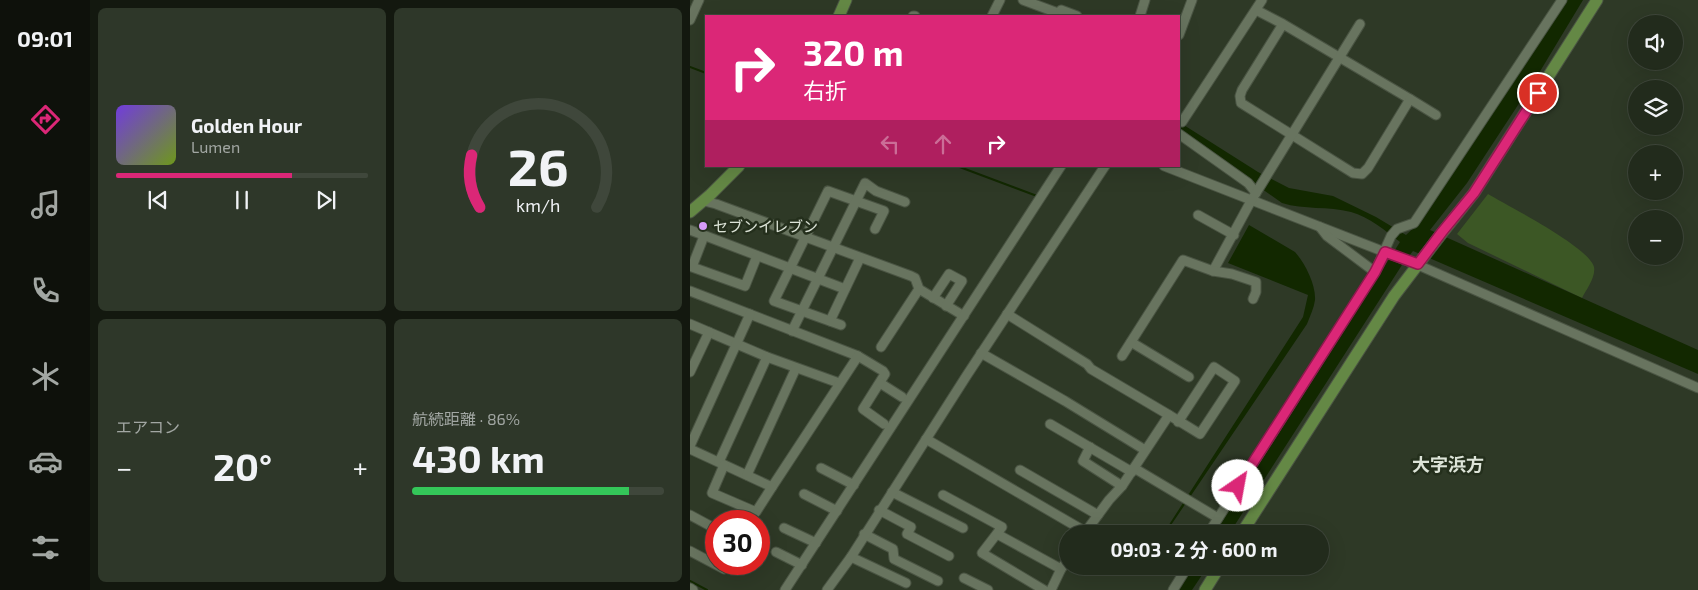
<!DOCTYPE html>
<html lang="ja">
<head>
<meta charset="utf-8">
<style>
	:root { --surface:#222b1c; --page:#2e3729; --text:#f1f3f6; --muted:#a2a7a3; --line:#3f473b; --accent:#db2777 }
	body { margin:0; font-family:"Exo 2","Noto Sans JP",sans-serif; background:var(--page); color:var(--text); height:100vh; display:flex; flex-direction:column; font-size:19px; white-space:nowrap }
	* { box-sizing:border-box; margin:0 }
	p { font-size:16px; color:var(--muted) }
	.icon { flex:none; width:28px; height:28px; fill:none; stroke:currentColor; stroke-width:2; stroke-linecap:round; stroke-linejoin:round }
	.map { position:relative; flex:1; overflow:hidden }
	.sheet { display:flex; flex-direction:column; gap:8px; padding:8px; background:#13180f; width:600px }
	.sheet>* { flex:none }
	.guide { position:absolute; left:15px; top:15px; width:475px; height:152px; border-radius:0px; box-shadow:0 5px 20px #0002,0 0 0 1px var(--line); background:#db2777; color:#fff; overflow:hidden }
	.buttons { position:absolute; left:938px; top:15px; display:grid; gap:10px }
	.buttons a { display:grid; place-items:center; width:55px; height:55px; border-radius:50%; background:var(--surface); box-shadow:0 5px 20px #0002,0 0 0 1px var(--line); font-size:25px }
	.speed { position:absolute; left:15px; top:510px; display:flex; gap:10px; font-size:25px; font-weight:700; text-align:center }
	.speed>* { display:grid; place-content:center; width:65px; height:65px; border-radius:50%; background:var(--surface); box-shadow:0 5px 20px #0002,0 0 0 1px var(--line); line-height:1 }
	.speed .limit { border:8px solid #d22; background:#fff; color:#111 }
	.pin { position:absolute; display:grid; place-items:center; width:42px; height:42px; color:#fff; margin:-21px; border:2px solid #fff; border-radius:50%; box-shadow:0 1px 5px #0007 }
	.me { position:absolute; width:55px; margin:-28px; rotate:33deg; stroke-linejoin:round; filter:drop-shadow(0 0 4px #0008) }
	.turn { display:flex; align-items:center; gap:18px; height:105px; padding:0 15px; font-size:22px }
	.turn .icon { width:65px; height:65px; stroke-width:2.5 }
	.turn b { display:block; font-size:35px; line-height:42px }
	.lanes { display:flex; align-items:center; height:48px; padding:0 15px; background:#0003; justify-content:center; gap:25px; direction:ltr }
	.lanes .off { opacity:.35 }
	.big { font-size:38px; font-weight:700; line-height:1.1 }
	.sheet .card { flex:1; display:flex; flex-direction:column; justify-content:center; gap:8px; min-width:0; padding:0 18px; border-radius:8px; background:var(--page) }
	.sheet .dial { align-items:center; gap:0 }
	.dial svg { height:130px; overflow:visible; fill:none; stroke:var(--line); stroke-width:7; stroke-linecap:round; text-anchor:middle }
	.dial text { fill:var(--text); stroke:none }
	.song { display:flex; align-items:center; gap:15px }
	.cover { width:60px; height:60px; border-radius:8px; background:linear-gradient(135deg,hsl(260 70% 55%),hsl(80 70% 35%)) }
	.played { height:5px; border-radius:2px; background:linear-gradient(90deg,var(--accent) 70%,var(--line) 70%) }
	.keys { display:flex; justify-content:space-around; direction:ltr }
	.heat { display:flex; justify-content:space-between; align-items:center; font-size:28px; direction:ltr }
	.charge { height:8px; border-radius:4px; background:linear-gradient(90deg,#34c759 86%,var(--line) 0) }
	.sheet .tiles { flex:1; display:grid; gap:8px; grid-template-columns:repeat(2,1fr) }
	.trip { position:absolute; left:369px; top:525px; width:270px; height:50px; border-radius:25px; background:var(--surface); box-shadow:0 5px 20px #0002,0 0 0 1px var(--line); font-weight:700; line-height:50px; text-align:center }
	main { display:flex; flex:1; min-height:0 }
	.dock { display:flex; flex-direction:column; width:90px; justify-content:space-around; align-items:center; background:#0e110b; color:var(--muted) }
	.dock .icon { width:35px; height:35px }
	.dock .active { color:var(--accent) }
	.dock b { font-size:22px; color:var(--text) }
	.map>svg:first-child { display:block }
	.green { fill:#3c5725 }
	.water { fill:#122800 }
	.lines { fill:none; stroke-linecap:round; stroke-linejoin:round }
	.stream { stroke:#122800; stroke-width:2 }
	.minor-casing { stroke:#4a5443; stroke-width:11 }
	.major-casing { stroke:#4a5443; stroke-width:13 }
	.minor { stroke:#68745f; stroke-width:9 }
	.major { stroke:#648845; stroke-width:11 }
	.route-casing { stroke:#8e194d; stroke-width:12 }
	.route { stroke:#db2777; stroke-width:9 }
	.poi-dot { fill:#d79bf9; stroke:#242f1c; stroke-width:2 }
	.labels { text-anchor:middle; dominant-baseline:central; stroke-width:5; stroke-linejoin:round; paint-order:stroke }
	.poi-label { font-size:15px; fill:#dde4d8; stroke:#242f1c; text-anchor:start }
	.quarter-label { font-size:18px; font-weight:bold; fill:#dde4d8; stroke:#242f1c }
</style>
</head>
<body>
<main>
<nav class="dock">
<b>09:01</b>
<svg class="icon active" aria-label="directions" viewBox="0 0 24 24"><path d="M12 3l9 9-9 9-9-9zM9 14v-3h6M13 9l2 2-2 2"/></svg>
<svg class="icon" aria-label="music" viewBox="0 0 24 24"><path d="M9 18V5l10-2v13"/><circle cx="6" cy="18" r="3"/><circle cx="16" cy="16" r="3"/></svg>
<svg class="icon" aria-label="phone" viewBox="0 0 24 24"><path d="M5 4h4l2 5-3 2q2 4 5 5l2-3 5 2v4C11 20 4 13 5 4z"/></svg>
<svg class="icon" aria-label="climate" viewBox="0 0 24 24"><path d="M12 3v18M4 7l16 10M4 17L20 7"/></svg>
<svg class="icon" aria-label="car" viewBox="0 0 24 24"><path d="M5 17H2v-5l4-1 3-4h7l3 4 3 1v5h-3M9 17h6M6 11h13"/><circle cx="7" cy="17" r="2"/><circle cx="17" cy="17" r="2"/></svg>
<svg class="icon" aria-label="filters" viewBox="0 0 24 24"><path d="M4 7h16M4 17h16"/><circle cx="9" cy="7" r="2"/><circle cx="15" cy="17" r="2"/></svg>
</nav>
<section class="sheet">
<div class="tiles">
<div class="card">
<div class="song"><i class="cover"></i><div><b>Golden Hour</b><p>Lumen</p></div></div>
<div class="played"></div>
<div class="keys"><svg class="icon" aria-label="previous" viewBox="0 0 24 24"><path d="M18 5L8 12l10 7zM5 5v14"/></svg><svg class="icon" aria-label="pause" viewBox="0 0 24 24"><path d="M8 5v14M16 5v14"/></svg><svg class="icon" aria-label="next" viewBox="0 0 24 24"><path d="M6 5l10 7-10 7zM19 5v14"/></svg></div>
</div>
<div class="card dial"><svg viewBox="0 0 100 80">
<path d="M14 69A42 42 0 1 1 86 69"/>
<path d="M14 69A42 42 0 0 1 9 37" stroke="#db2777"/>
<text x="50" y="56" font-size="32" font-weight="700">26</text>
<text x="50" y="72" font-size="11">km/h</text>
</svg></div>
<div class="card"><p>エアコン</p>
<div class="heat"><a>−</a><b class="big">20°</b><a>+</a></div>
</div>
<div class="card"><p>航続距離 · 86%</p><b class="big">430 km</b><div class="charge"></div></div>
</div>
</section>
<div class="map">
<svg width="1008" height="590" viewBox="0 0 1008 590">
	<rect width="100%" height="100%" fill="#2e3926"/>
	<path class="green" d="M 798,194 C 818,206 899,247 904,267 C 906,277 896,290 892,298 L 778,243 L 767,234 Z"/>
	<g class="water">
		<path d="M 872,0 L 893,0 L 849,73 L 777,183 L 740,230 L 1008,350 L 1008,374 L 723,251 L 712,265 L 539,534 L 524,534 L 710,242 C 696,231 679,217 661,212 C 638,206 614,210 592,203 L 489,130 L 489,122 L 568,172 L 599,188 L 643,196 L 686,217 L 716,235 L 732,220 L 731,216 Z"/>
		<path d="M 559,225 L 605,252 C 615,263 626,285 625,300 C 624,308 620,316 617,324 L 475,534 L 473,534 L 613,317 L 618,295 L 538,263 Z"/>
		<path d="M 503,566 L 518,566 L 502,590 L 488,590 Z"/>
	</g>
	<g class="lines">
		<g class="stream">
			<path d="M 0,67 L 16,73"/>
			<path d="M 267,166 L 347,196"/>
			<path d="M 0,581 L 17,590"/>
		</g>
		<g class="minor-casing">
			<g id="minor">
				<path d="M 333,0 L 376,16"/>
				<path d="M 371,10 L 387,16"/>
				<path d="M 566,10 L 593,24 L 720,99 L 678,168 L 672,174 L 663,173 L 551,103 L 550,96 L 552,90 L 593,24"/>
				<path d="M 223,16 L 225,16"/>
				<path d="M 302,16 L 310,0"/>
				<path d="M 450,16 L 455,0"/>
				<path d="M 0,20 L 9,0"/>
				<path d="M 489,35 L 502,0"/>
				<path d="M 720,99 L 746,115"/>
				<path d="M 489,120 L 492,122 L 572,0"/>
				<path d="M 489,134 L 558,183 L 566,193"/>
				<path d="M 474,166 L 728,265 L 1008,388"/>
				<path d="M 14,201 L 26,204 L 221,276 L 225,278 L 229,289 L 274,316"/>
				<path d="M 508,215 L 544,235"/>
				<path d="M 630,227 L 637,236 L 685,272"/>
				<path d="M 0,230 L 155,289"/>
				<path d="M 14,236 L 2,267 L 55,286 L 67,256"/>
				<path d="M 523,271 L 561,201 L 670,24"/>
				<path d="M 0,291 L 168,356 L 193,371 L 195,374 L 173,409 L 194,424"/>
				<path d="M 243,298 L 259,274 L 272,281 L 256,306"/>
				<path d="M 317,314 L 397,364 L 401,369 L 479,415 L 510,434 L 545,381 L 524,367 L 488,422"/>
				<path d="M 140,321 L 170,258"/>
				<path d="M 0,324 L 77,357 L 149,383"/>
				<path d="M 151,325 L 84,301 L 138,191 L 194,211 L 185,229"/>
				<path d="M 102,331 L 175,183 L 186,191 L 215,202"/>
				<path d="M 441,342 L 499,377"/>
				<path d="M 191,347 L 229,289"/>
				<path d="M 291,353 L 375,401 L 455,450"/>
				<path d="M 432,356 L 493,260 L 523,271 L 542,274 L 566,282 L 566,292 L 563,299"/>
				<path d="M 0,372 L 19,332"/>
				<path d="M 190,383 L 212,397"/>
				<path d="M 360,424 L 442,472"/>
				<path d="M 236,439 L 396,532"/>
				<path d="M 0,446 L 60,314"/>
				<path d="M 400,447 L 393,461 L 432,486"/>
				<path d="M 0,449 L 82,487 L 168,356"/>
				<path d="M 29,462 L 77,357"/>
				<path d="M 34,465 L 22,493 L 66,512 L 82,487"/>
				<path d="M 131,468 L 164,485"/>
				<path d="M 444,468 L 528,518"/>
				<path d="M 330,470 L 408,515"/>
				<path d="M 57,475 L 106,368"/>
				<path d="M 202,492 L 273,528"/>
				<path d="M 114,494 L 147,511"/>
				<path d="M 253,495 L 312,527 L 292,553 L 354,590"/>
				<path d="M 189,510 L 221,527 L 217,534 L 259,556"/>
				<path d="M 0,515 L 26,529"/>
				<path d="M 94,528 L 126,543"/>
				<path d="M 174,534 L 203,549 L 204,559 L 248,581"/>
				<path d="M 307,534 L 371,569"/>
				<path d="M 394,534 L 419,500 L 432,486 L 479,415"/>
				<path d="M 518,534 L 685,272 L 701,236 L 707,229 L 724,223 L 872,0"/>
				<path d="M 0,551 L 34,569"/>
				<path d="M 86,552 L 112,565"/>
				<path d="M 161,557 L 216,583"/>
				<path d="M 274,578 L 298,590"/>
				<path d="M 0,588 L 3,590"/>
				<path d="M 95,590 L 371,166"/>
				<path d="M 137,590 L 161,557 L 277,375 L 415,166"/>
				<path d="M 361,590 L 371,569 L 378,559"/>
				<path d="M 483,590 L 498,566"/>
			</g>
		</g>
		<g class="major-casing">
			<g id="major">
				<path d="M 149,16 L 156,0"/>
				<path d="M 0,212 L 20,195 L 49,166"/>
				<path d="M 551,534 L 704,296 L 752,233 L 784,193 L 907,0"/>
				<path d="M 515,590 L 530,566"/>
			</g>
		</g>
		<use href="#minor" class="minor"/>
		<use href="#major" class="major"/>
	</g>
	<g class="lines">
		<g class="route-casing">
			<path id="route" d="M 548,486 L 685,272 L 695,252 L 728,264 L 752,232 L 784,193 L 848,93"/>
		</g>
		<use href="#route" class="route"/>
	</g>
	<circle class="poi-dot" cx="13" cy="226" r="5"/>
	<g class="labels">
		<g class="poi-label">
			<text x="23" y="226">セブンイレブン</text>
		</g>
		<g class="quarter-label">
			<text x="758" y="464">大字浜方</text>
		</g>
	</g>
</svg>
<div class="buttons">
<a><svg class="icon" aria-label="sound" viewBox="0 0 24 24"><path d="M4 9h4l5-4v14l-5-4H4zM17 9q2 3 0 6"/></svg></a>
<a><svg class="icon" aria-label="layers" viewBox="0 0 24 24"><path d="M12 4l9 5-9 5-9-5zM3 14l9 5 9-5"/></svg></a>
<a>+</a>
<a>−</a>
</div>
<div class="speed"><div class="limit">30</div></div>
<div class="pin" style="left:848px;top:93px;background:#d93025"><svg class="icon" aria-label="arrive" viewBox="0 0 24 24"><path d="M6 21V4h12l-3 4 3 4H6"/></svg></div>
<svg class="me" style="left:548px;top:486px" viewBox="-20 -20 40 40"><circle r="19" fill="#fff"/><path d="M0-13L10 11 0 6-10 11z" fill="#db2777"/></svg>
<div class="trip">09:03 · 2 分 · 600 m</div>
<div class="guide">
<div class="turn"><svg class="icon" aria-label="right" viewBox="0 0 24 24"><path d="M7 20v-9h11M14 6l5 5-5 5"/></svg><div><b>320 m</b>右折</div></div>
<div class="lanes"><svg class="icon off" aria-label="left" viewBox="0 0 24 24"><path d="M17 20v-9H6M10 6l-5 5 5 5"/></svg><svg class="icon off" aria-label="ahead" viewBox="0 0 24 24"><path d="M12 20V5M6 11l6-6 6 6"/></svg><svg class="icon" aria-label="right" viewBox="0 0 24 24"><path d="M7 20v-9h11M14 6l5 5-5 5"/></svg></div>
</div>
</div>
</main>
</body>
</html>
